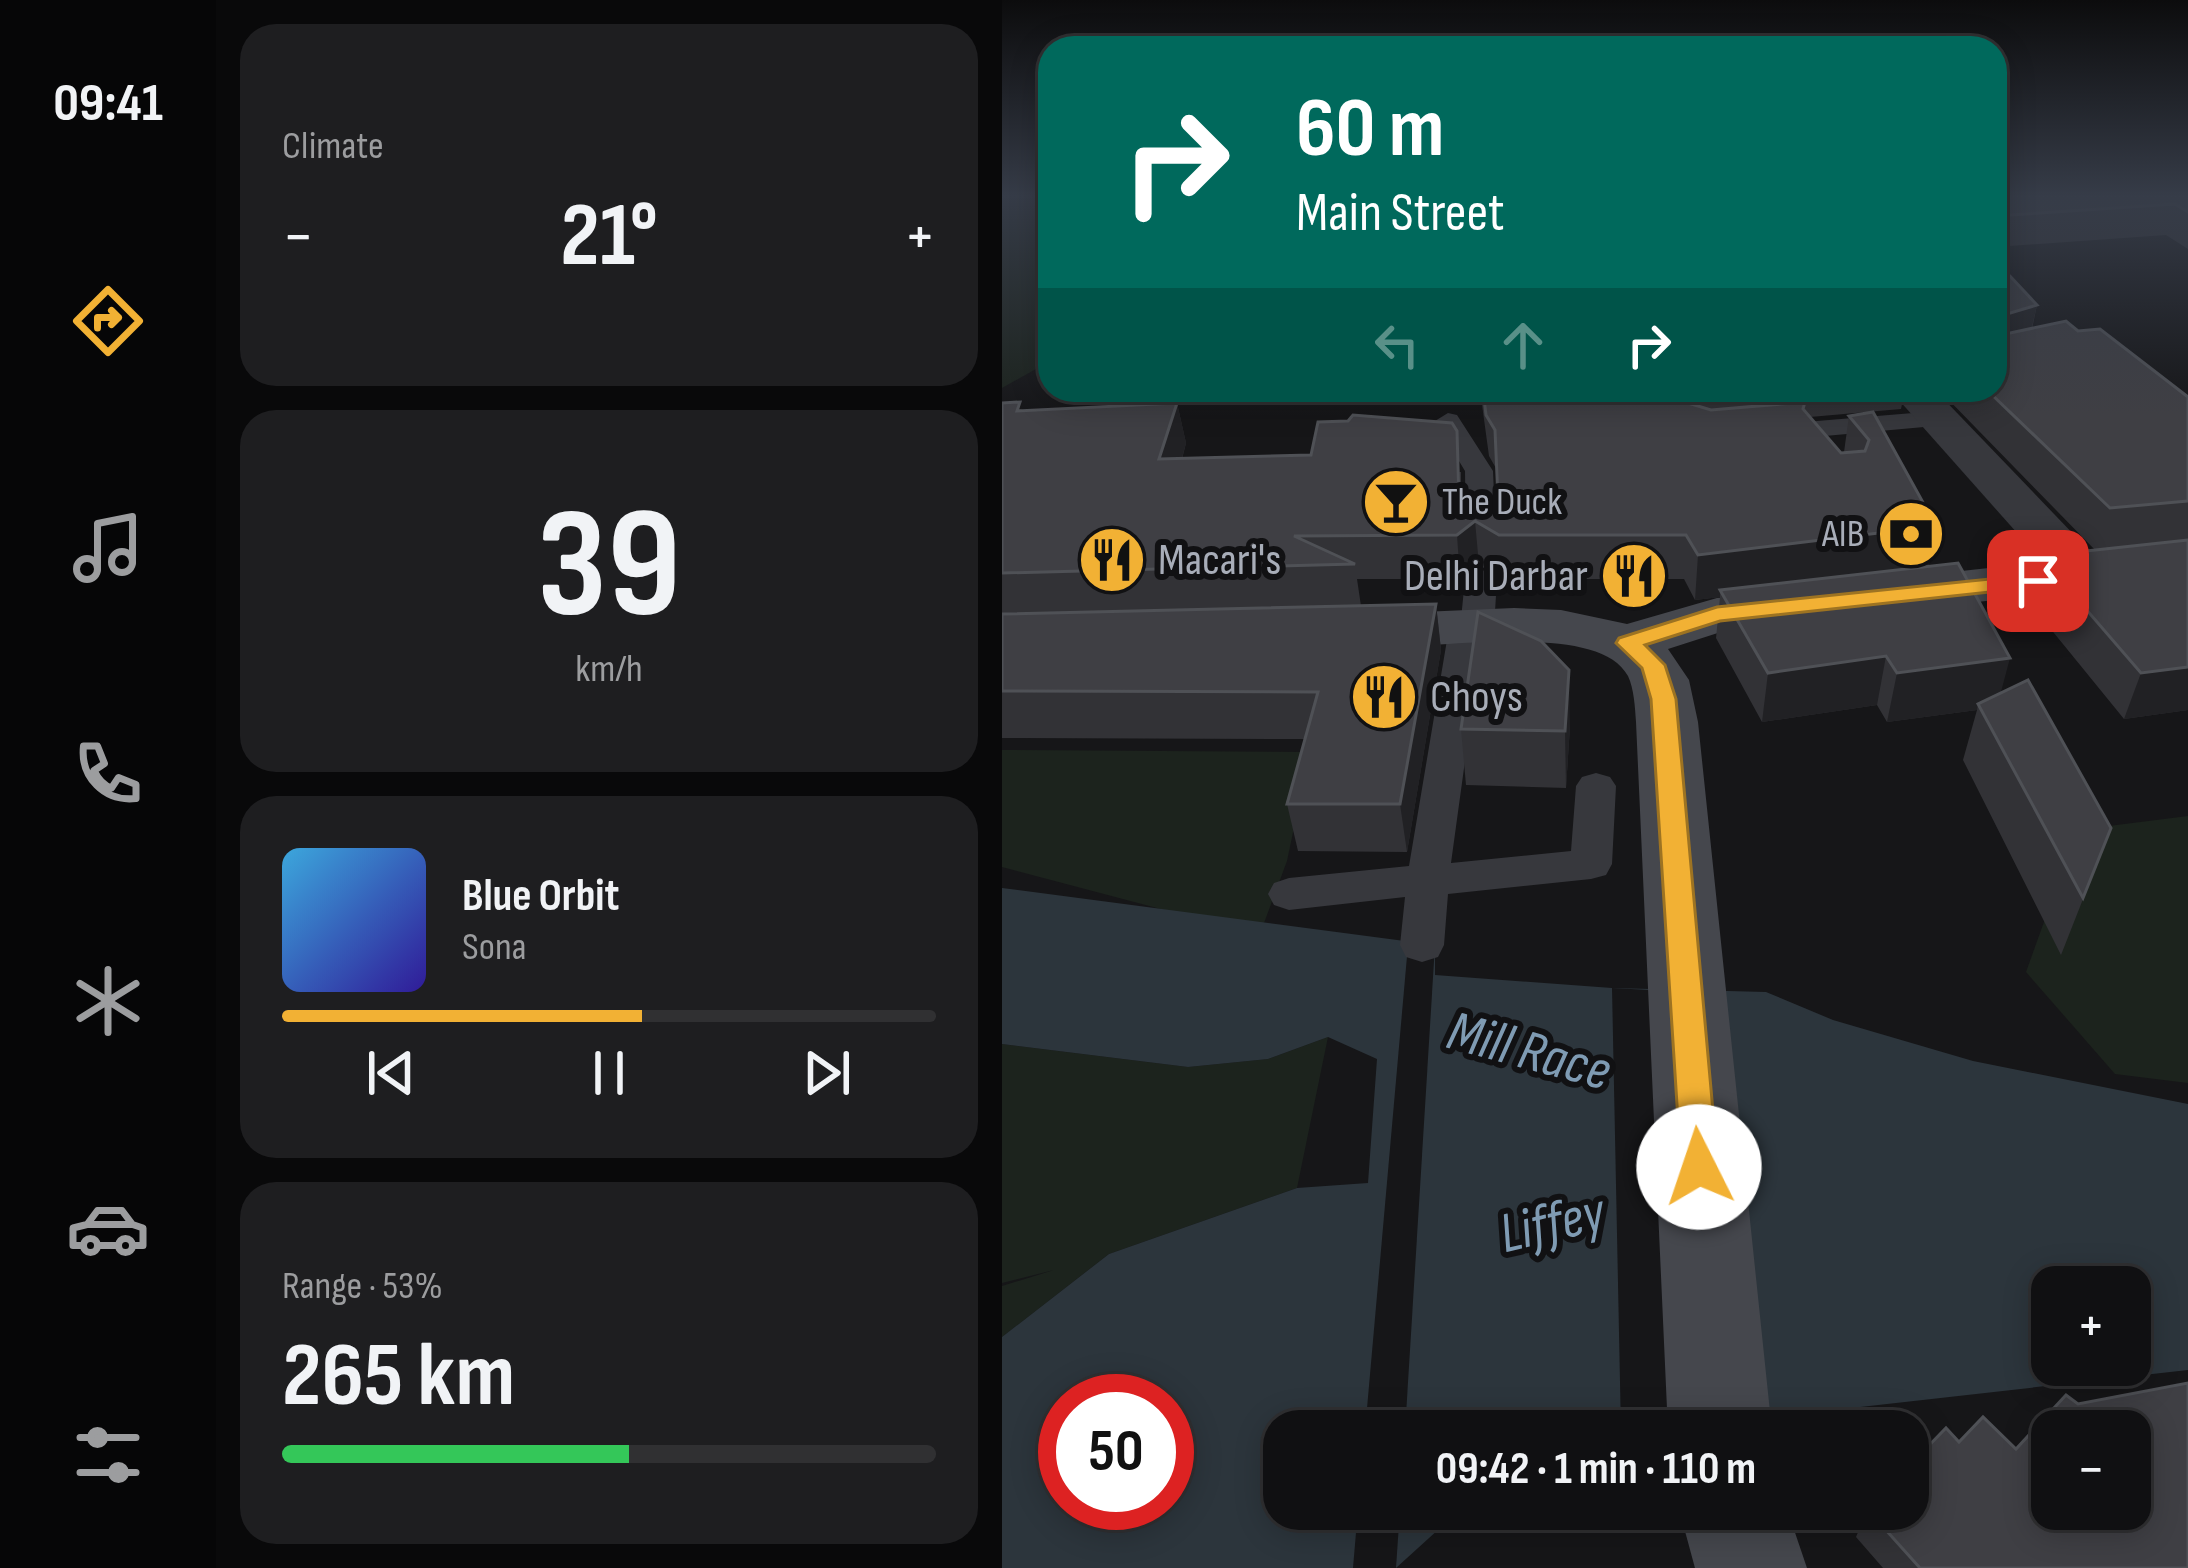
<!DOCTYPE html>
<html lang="en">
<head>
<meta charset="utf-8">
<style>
	:root { --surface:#101012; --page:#1e1e20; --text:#f1f3f6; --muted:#9c9d9f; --line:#303032; --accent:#f2b134 }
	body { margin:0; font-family:"Sofia Sans Condensed",sans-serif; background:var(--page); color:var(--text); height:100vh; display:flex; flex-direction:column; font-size:45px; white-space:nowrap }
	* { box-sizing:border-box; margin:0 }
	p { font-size:39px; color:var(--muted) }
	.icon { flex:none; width:66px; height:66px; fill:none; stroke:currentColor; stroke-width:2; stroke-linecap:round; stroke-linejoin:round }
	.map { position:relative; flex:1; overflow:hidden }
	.side { display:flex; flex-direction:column; gap:24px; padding:24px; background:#09090a; width:786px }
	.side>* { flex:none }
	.hud { position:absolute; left:36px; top:36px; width:969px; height:366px; border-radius:36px; box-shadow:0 6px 30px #0003,0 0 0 3px var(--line); background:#00695c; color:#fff; overflow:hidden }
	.tools { position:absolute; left:1029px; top:1266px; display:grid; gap:24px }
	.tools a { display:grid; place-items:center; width:120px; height:120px; border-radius:24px; background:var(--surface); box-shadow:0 6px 30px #0003,0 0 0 3px var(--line); font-size:60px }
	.speed { position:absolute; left:36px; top:1374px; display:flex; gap:24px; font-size:60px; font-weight:700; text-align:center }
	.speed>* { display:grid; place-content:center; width:156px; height:156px; border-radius:50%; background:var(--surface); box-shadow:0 6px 30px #0003,0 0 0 3px var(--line); line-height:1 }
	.speed .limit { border:18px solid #d22; background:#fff; color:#111 }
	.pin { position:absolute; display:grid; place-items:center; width:102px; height:102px; color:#fff; margin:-51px; border-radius:24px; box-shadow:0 6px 18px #0006 }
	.me { position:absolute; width:132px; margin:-66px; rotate:356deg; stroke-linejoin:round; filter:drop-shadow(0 0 9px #0008) }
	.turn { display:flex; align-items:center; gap:42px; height:252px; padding:0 60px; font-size:54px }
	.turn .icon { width:156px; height:156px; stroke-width:2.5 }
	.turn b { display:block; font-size:84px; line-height:102px }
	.lanes { display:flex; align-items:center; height:114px; padding:0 60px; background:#0003; justify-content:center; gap:60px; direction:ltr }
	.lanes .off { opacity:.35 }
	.big { font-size:90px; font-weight:700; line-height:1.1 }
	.side .widget { flex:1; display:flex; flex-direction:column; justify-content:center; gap:18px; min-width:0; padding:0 42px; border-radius:36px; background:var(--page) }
	.side .dial { align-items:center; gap:0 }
	.dial b { font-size:156px; line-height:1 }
	.song { display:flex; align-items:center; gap:36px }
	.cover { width:144px; height:144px; border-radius:18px; background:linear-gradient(135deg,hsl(200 70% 55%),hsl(250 70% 35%)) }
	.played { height:12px; border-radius:6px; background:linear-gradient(90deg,var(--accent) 55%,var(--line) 55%) }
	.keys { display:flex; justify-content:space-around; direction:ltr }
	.heat { display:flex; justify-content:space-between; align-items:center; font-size:66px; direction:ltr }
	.charge { height:18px; border-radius:9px; background:linear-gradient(90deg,#34c759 53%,var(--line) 0) }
	.trip { position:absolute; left:261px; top:1410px; width:666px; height:120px; border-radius:36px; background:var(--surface); box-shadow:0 6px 30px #0003,0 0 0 3px var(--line); font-weight:700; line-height:120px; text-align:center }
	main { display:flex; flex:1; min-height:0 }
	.tab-bar { display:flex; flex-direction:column; width:216px; justify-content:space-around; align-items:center; background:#060607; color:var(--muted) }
	.tab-bar .icon { width:84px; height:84px }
	.tab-bar .current { color:var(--accent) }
	.tab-bar b { font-size:54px; color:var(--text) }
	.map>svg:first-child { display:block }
	.green { fill:#1c231d }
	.water { fill:#2c353c; fill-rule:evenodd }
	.pier { fill:#161618 }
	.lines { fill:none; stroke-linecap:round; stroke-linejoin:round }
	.lane { fill:#37383d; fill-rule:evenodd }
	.street { fill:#37383d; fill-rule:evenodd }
	.secondary { fill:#45474d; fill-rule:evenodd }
	.wall { fill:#323236 }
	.shaded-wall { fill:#212124 }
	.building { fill:#3f3f44; stroke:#4f5156; stroke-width:3; fill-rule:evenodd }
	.route { fill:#f2b134; stroke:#9d7322; stroke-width:3 }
	.labels { text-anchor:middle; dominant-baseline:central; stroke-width:12; stroke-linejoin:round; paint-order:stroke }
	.far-poi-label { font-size:39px; fill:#a8adb8; stroke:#111113; text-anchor:start }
	.poi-label { font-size:45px; fill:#a8adb8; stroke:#111113; text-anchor:start }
	.near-water-label { font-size:57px; font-style:italic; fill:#7f9bb3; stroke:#111113 }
</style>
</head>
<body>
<main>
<nav class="tab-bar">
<b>09:41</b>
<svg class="icon current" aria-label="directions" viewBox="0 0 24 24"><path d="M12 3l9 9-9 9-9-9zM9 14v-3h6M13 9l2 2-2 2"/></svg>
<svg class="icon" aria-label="music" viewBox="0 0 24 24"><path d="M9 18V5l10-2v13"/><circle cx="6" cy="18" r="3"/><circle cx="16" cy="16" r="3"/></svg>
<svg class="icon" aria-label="phone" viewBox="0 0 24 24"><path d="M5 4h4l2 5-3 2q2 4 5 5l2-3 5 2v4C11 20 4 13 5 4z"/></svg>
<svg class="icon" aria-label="climate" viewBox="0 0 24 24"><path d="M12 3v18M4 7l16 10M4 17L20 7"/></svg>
<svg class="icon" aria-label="car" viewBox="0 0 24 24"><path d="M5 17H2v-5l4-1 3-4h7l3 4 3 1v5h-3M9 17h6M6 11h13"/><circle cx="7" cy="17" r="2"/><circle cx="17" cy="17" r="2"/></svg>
<svg class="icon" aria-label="filters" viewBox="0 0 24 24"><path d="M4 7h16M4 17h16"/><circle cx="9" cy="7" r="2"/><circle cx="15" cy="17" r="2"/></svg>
</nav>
<section class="side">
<div class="widget"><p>Climate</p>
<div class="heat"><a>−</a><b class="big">21°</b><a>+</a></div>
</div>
<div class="widget dial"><b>39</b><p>km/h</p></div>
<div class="widget">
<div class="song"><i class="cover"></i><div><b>Blue Orbit</b><p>Sona</p></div></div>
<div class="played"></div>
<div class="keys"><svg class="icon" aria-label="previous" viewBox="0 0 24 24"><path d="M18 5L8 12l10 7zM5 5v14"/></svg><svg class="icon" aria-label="pause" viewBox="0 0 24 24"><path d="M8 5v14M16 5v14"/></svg><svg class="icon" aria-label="next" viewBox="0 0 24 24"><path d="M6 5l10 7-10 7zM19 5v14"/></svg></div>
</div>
<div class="widget"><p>Range · 53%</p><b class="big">265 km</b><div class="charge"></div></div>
</section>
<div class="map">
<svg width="1186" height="1568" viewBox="0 0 1186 1568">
	<rect width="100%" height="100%" fill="#161618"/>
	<g class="green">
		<path d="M 0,196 L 48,196 L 48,335 L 42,337 L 34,369 L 0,388 Z"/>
		<path d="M 0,750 L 308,752 L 285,861 L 262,923 L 189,917 L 0,867 Z"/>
		<path d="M 1186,816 L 1186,1083 L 1113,1074 L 1024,972 L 1075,830 Z"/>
		<path d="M 326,1037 L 295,1188 L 107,1254 L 0,1337 L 0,1286 L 52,1270 L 0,1283 L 0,1044 L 186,1067 L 266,1059 Z"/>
	</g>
	<path class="water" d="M 0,888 L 433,945 L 433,975 L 610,988 L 764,992 L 831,1020 L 971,1061 L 1186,1104 L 1186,1370 L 646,1431 L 282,1431 L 282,1509 L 459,1509 L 394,1568 L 0,1568 L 0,1337 L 107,1254 L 295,1188 L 366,1183 L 375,1059 L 326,1037 L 266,1059 L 186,1067 L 0,1044 ZM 1050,1287 L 1128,1287 L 1128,1365 L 1050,1365 ZM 63,1401 L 165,1401 L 165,1503 L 63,1503 Z"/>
	<g class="pier">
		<path d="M 406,945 L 433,945 L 403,1431 L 363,1431 Z"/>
		<path d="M 610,988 L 684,992 L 759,1419 L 619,1431 Z"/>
		<path d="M 356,1509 L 398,1509 L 394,1568 L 351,1568 Z"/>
	</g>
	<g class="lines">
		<g class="lane">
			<path d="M 935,411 L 948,419 L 944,425 L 767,441 L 754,433 L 767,425 Z"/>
			<path d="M 446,413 L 455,415 L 491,471 L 494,542 L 490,548 L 468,548 L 464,542 L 463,471 L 433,421 Z"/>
			<path d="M 479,569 L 495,579 L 492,628 L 480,637 L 449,863 L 569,851 L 574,786 L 580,777 L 594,773 L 608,777 L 614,786 L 610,864 L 604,875 L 589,879 L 446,894 L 442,945 L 436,957 L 420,962 L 404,957 L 398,945 L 403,897 L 287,910 L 272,905 L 266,894 L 272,883 L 287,878 L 407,866 L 447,628 L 459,619 L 463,579 Z"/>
		</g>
		<path class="street" d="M 888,390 L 933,390 L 1101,565 L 1109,576 L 1101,587 L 1082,592 L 1063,587 Z"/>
		<g class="secondary">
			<path d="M 1186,546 L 1186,578 L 722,631 L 666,649 L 687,680 L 696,722 L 770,1431 L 666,1431 L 634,722 C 633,707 632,689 626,676 C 592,612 391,660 329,644 L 320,632 L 329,620 L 349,615 L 512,608 L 559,610 L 625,624 L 715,598 Z"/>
			<path d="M 677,1509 L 785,1509 L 805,1568 L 693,1568 Z"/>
		</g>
	</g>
	<g class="wall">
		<path d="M 993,196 L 1186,196 L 1186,249 L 1164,235 L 993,247 Z"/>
		<path d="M 1035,305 L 1030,329 L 1076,331 L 1186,397 L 1186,710 L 1122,719 L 1026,601 L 1038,556 L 1093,550 L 937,390 L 993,390 Z"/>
		<path d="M 478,390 L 903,390 L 899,409 L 808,417 L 839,453 L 842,452 L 847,416 L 934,526 L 926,566 L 999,693 L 1109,828 L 1059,955 L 961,760 L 975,710 L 885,722 L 875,705 L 760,722 L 714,638 L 718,597 L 693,600 L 682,579 L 499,579 L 477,565 L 458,579 L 355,579 L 359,606 L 434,604 L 439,650 L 405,852 L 296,851 L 285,804 L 303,739 L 0,738 L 0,403 L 21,410 L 175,403 L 184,443 L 180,459 L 459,472 L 459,504 L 465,509 L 491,507 L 496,499 L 495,470 L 487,456 Z"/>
		<path d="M 568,726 L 564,788 L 464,785 L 459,729 Z"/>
		<path d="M 1076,1404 L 1186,1568 L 881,1568 L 854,1537 L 866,1509 L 957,1442 L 1014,1449 Z"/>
	</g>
	<g class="shaded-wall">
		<path d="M 1035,305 L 1026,343 L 993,352 L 998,316 Z"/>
		<path d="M 175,403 L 184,443 L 168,502 L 157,459 Z"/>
		<path d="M 455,431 L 460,531 L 473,521 L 477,565 L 458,579 L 455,535 L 457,501 Z"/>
		<path d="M 934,526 L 925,570 L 718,590 L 718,597 L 693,600 L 696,555 Z"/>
		<path d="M 434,604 L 439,650 L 405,852 L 398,804 Z"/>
		<path d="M 884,656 L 875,705 L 760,722 L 766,673 Z"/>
		<path d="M 1008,658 L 995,707 L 976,704 L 975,710 L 885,722 L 895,673 Z"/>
		<path d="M 1186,667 L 1186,710 L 1122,719 L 1139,673 Z"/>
		<path d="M 567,670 L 568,726 L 564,788 L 563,731 Z"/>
	</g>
	<g class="building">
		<path d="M 993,196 L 1186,196 L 1186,212 L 1173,204 L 993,216 Z"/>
		<path d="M 993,264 L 1008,276 L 1035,305 L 998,316 L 999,335 L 1064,321 L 1076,331 L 1098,329 L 1186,397 L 1186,501 L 1108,508 L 985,390 L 993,390 Z"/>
		<path d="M 481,390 L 654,390 L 659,395 L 709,410 L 803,402 L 801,409 L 839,453 L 863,451 L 867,440 L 847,416 L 871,412 L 934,526 L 696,555 L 684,535 L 497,535 L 473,521 L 455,535 L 292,536 L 353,564 L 0,573 L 0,403 L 18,402 L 15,411 L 175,403 L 157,459 L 309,455 L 316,422 L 346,421 L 351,415 L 450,423 L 455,431 L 457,501 L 465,509 L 491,507 L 496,499 L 493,430 L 484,415 Z"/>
		<path d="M 1186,540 L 1186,667 L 1139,673 L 1038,556 Z"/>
		<path d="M 956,563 L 1008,658 L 895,673 L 884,656 L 766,673 L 718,590 Z"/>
		<path d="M 434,604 L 398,804 L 285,804 L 316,692 L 0,691 L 0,614 Z"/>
		<path d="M 476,612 L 539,641 L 567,670 L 563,731 L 459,729 Z"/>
		<path d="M 1026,680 L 1109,828 L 1081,898 L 976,704 Z"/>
		<path d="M 1186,1383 L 1186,1568 L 918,1568 L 865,1509 L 906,1509 L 906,1467 L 944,1428 L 957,1442 L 981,1417 L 1014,1449 L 1064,1395 L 1076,1404 ZM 1050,1431 L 1128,1431 L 1128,1509 L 1050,1509 Z"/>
	</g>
	<linearGradient id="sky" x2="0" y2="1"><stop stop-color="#0c0c0d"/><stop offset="0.47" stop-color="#363c48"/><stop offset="1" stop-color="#363c48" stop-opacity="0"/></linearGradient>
	<rect width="1186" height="416" fill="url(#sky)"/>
	<path class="route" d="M 1036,574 L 1047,581 L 1044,586 L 718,621 L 643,645 L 663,665 L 674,699 L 716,1167 L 710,1179 L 697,1184 L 684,1179 L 679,1167 L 649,699 L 640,668 L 614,643 L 617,638 L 715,607 Z"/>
	<defs>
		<g id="bar-disc" transform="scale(3.45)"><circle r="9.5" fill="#f2b134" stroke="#111113"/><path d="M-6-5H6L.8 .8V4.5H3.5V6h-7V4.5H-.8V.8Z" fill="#111"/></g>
		<g id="bank-disc" transform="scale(3.45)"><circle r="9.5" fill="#f2b134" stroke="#111113"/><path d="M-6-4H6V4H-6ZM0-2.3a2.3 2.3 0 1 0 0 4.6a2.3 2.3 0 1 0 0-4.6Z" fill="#111"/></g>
		<g id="restaurant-disc" transform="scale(3.45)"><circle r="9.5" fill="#f2b134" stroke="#111113"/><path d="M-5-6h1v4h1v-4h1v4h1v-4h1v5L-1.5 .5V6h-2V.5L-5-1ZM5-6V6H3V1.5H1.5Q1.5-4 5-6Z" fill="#111"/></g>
	</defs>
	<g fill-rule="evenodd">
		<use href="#bar-disc" x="394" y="502"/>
		<use href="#bank-disc" x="909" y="534"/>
		<use href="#restaurant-disc" x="110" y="560"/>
		<use href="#restaurant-disc" x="632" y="576"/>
		<use href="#restaurant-disc" x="382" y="697"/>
	</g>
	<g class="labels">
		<g class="far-poi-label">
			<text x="440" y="502">The Duck</text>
			<text x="862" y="534" text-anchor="end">AIB</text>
		</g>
		<g class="poi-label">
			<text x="156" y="560">Macari's</text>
			<text x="586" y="576" text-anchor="end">Delhi Darbar</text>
			<text x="428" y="697">Choys</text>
		</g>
		<g class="near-water-label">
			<text transform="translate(527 1052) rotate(15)">Mill Race</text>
			<text transform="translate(550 1224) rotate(-13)">Liffey</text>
		</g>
	</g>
</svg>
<div class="tools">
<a>+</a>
<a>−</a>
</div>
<div class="speed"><div class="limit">50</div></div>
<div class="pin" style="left:1036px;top:581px;background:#d93025"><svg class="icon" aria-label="arrive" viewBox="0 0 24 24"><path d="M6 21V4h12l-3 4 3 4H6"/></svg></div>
<svg class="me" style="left:697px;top:1167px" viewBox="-20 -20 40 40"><circle r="19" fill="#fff"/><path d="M0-13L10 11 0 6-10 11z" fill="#f2b134"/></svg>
<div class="trip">09:42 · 1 min · 110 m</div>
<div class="hud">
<div class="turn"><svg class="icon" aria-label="right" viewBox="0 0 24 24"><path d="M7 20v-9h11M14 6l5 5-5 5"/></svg><div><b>60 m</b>Main Street</div></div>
<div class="lanes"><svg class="icon off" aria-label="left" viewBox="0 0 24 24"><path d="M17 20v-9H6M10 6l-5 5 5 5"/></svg><svg class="icon off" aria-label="ahead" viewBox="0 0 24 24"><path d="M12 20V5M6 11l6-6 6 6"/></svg><svg class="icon" aria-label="right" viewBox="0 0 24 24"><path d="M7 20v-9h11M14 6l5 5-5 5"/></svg></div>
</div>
</div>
</main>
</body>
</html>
